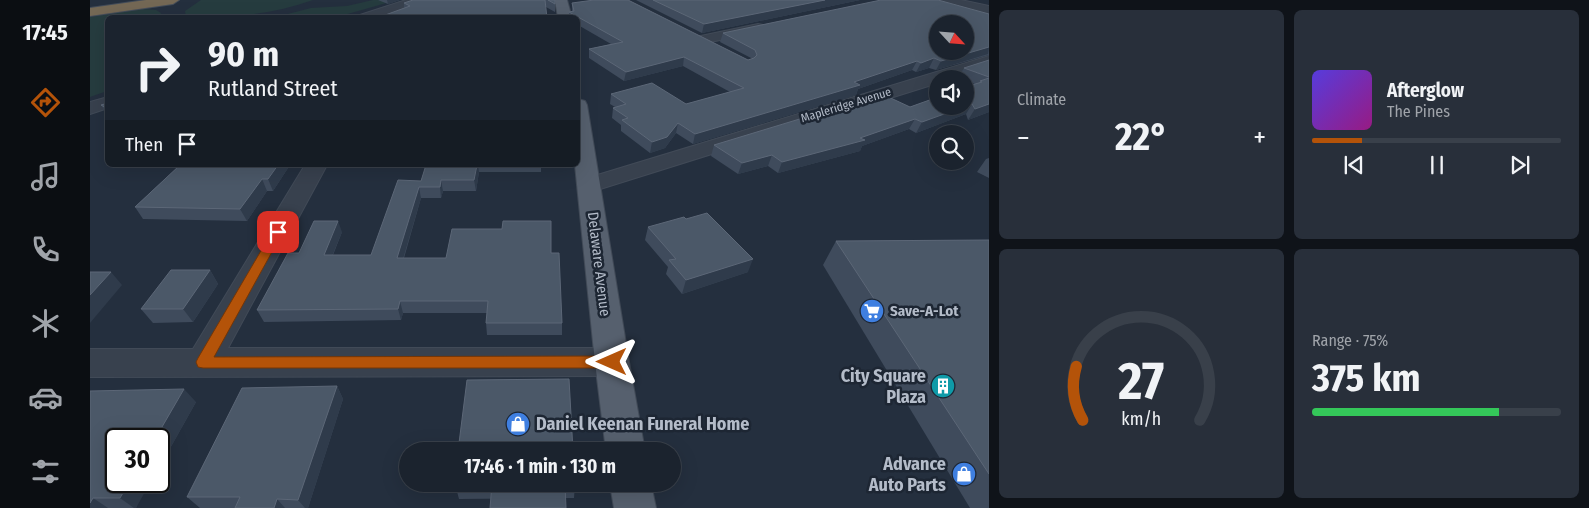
<!DOCTYPE html>
<html lang="en">
<head>
<meta charset="utf-8">
<style>
	:root { --surface:#1b232e; --page:#282f3a; --text:#f1f3f6; --muted:#a0a4aa; --line:#39404a; --accent:#b45309 }
	body { margin:0; font-family:"Fira Sans Condensed",sans-serif; background:var(--page); color:var(--text); height:100vh; display:flex; flex-direction:column; font-size:19px; white-space:nowrap }
	* { box-sizing:border-box; margin:0 }
	p { font-size:16px; color:var(--muted) }
	.icon { flex:none; width:28px; height:28px; fill:none; stroke:currentColor; stroke-width:2; stroke-linecap:round; stroke-linejoin:round }
	.map { position:relative; flex:1; overflow:hidden }
	.sheet { display:flex; flex-direction:column; gap:10px; padding:10px; background:#0f1319; width:600px }
	.sheet>* { flex:none }
	.banner { position:absolute; left:15px; top:15px; width:475px; height:152px; border-radius:8px; box-shadow:0 5px 20px #0002,0 0 0 1px var(--line); background:#1b232e; color:var(--text); overflow:hidden }
	.needle { width:32px; rotate:116deg }
	.controls { position:absolute; left:839px; top:15px; display:grid; gap:10px }
	.controls a { display:grid; place-items:center; width:45px; height:45px; border-radius:50%; background:var(--surface); box-shadow:0 5px 20px #0002,0 0 0 1px var(--line); font-size:25px }
	.speed { position:absolute; left:15px; top:428px; display:flex; gap:10px; font-size:25px; font-weight:700; text-align:center }
	.speed>* { display:grid; place-content:center; width:65px; height:65px; border-radius:50%; background:var(--surface); box-shadow:0 5px 20px #0002,0 0 0 1px var(--line); line-height:1 }
	.speed .limit { border:2px solid #111; border-radius:8px; background:#fff; color:#111 }
	.pin { position:absolute; display:grid; place-items:center; width:42px; height:42px; color:#fff; margin:-21px; border-radius:10px; box-shadow:0 2px 8px #0006 }
	.me { position:absolute; width:55px; margin:-28px; rotate:270deg; stroke-linejoin:round; filter:drop-shadow(0 0 4px #0008) }
	.turn { display:flex; align-items:center; gap:18px; height:105px; padding:0 20px; font-size:22px }
	.turn .icon { width:65px; height:65px; stroke-width:2.5 }
	.turn b { display:block; font-size:35px; line-height:42px }
	.then { display:flex; align-items:center; height:48px; padding:0 20px; background:#0003; gap:10px; font-size:19px }
	.big { font-size:38px; font-weight:700; line-height:1.1 }
	.sheet .tile { flex:1; display:flex; flex-direction:column; justify-content:center; gap:8px; min-width:0; padding:0 18px; border-radius:8px; background:var(--page) }
	.sheet .dial { align-items:center; gap:0 }
	.dial svg { height:130px; overflow:visible; fill:none; stroke:var(--line); stroke-width:7; stroke-linecap:round; text-anchor:middle }
	.dial text { fill:var(--text); stroke:none }
	.song { display:flex; align-items:center; gap:15px }
	.cover { width:60px; height:60px; border-radius:8px; background:linear-gradient(135deg,hsl(250 70% 55%),hsl(310 70% 35%)) }
	.played { height:5px; border-radius:2px; background:linear-gradient(90deg,var(--accent) 20%,var(--line) 20%) }
	.keys { display:flex; justify-content:space-around; direction:ltr }
	.heat { display:flex; justify-content:space-between; align-items:center; font-size:28px; direction:ltr }
	.charge { height:8px; border-radius:4px; background:linear-gradient(90deg,#34c759 75%,var(--line) 0) }
	.sheet .tiles { flex:1; display:grid; gap:10px; grid-template-columns:repeat(2,1fr) }
	.trip { position:absolute; left:309px; top:442px; width:282px; height:50px; border-radius:25px; background:var(--surface); box-shadow:0 5px 20px #0002,0 0 0 1px var(--line); font-weight:700; line-height:50px; text-align:center }
	main { display:flex; flex:1; min-height:0 }
	.menu { display:flex; flex-direction:column; width:90px; justify-content:space-around; align-items:center; background:#0b0e12; color:var(--muted) }
	.menu .icon { width:35px; height:35px }
	.menu .selected { color:var(--accent) }
	.menu b { font-size:22px; color:var(--text) }
	.map>svg:first-child { display:block }
	.green { fill:#263c3f }
	.lines { fill:none; stroke-linecap:round; stroke-linejoin:round }
	.minor-casing { stroke:#414a57; stroke-width:2 }
	.major-casing { stroke:#414a57; stroke-width:2 }
	.highway-casing { stroke:#434c59; stroke-width:2 }
	.minor { fill:#38414e; fill-rule:evenodd }
	.major { fill:#56606e; fill-rule:evenodd }
	.highway { fill:#746855; fill-rule:evenodd }
	.wall { fill:#3f4b5c }
	.shaded-wall { fill:#2f3b4b }
	.building { fill:#4b5868; stroke:#5c6777; fill-rule:evenodd }
	.route { fill:#b45309; stroke:#753606 }
	.labels { text-anchor:middle; dominant-baseline:central; stroke-width:5; stroke-linejoin:round; paint-order:stroke }
	.far-street-label { font-size:12px; fill:#b4bcc9; stroke:#1d2633 }
	.street-label { font-size:15px; fill:#b4bcc9; stroke:#1d2633 }
	.poi-label { font-size:15px; font-weight:bold; fill:#b4bcc9; stroke:#1d2633; text-anchor:start }
	.near-poi-label { font-size:18px; font-weight:bold; fill:#b4bcc9; stroke:#1d2633; text-anchor:end }
</style>
</head>
<body>
<main>
<nav class="menu">
<b>17:45</b>
<svg class="icon selected" aria-label="directions" viewBox="0 0 24 24"><path d="M12 3l9 9-9 9-9-9zM9 14v-3h6M13 9l2 2-2 2"/></svg>
<svg class="icon" aria-label="music" viewBox="0 0 24 24"><path d="M9 18V5l10-2v13"/><circle cx="6" cy="18" r="3"/><circle cx="16" cy="16" r="3"/></svg>
<svg class="icon" aria-label="phone" viewBox="0 0 24 24"><path d="M5 4h4l2 5-3 2q2 4 5 5l2-3 5 2v4C11 20 4 13 5 4z"/></svg>
<svg class="icon" aria-label="climate" viewBox="0 0 24 24"><path d="M12 3v18M4 7l16 10M4 17L20 7"/></svg>
<svg class="icon" aria-label="car" viewBox="0 0 24 24"><path d="M5 17H2v-5l4-1 3-4h7l3 4 3 1v5h-3M9 17h6M6 11h13"/><circle cx="7" cy="17" r="2"/><circle cx="17" cy="17" r="2"/></svg>
<svg class="icon" aria-label="filters" viewBox="0 0 24 24"><path d="M4 7h16M4 17h16"/><circle cx="9" cy="7" r="2"/><circle cx="15" cy="17" r="2"/></svg>
</nav>
<div class="map">
<svg width="899" height="508" viewBox="0 0 899 508">
	<rect width="100%" height="100%" fill="#242f3e"/>
	<g class="green">
		<path d="M 111,0 L 223,0 C 181,15 140,18 96,17 L 95,11 Z"/>
		<path d="M 283,0 L 307,0 L 247,17 L 182,18 L 221,8 L 257,6 Z"/>
		<path d="M 53,9 L 66,10 L 71,13 L 70,17 L 18,18 L 17,91 L 0,97 L 0,17 Z"/>
	</g>
	<g class="lines">
		<g class="minor-casing">
			<g id="minor">
				<path d="M 316,0 L 335,0 L 333,3 L 290,18 L 269,18 L 270,15 Z"/>
				<path d="M 847,0 L 871,0 L 899,6 L 899,14 L 849,3 Z"/>
				<path d="M 668,24 L 673,25 L 675,28 L 673,31 L 611,44 L 606,43 L 604,40 L 606,37 Z"/>
				<path d="M 899,56 L 899,66 L 859,79 L 848,79 L 848,83 L 507,190 L 499,192 L 491,190 L 487,185 L 491,180 Z"/>
				<path d="M 18,97 L 18,108 L 0,114 L 0,102 Z"/>
				<path d="M 215,165 L 237,165 L 138,348 L 522,348 L 534,352 L 539,362 L 534,372 L 522,376 L 0,377 L 0,349 L 103,349 Z"/>
			</g>
		</g>
		<g class="major-casing">
			<g id="major">
				<path d="M 465,0 L 477,0 L 482,18 L 468,18 Z"/>
				<path d="M 488,99 L 495,101 L 497,105 L 539,362 L 555,451 L 516,451 L 505,362 L 485,165 L 488,165 Z"/>
				<path d="M 520,484 L 561,484 L 566,508 L 524,508 Z"/>
			</g>
		</g>
		<g class="highway-casing">
			<path id="highway" d="M 56,0 L 89,0 L 83,4 L 0,16 L 0,8 Z"/>
		</g>
		<use href="#minor" class="minor"/>
		<use href="#major" class="major"/>
		<use href="#highway" class="highway"/>
	</g>
	<g class="wall">
		<path d="M 288,0 L 310,0 L 298,4 Z"/>
		<path d="M 323,0 L 465,0 L 465,12 L 456,7 L 314,8 L 314,3 Z"/>
		<path d="M 546,0 L 770,0 L 612,33 Z"/>
		<path d="M 482,3 L 658,60 L 663,59 L 630,42 L 633,33 L 899,14 L 899,55 L 846,70 L 839,68 L 826,72 L 822,70 L 768,89 L 766,95 L 603,144 L 586,133 L 575,148 L 560,153 L 531,131 L 531,125 L 522,118 L 523,108 L 525,107 L 520,104 L 521,94 L 596,104 L 640,92 L 593,66 L 534,81 L 499,58 L 499,49 L 521,44 L 488,25 L 488,18 L 479,18 L 479,12 L 482,11 Z"/>
		<path d="M 899,60 L 899,112 L 878,120 L 876,114 L 826,133 L 819,129 L 772,146 L 770,151 L 688,173 L 678,166 L 648,174 L 621,156 L 624,145 L 820,107 L 885,84 L 875,81 L 875,79 L 868,78 L 874,68 Z"/>
		<path d="M 18,103 L 18,115 L 11,105 Z"/>
		<path d="M 899,158 L 899,178 L 887,172 L 896,159 Z"/>
		<path d="M 90,165 L 200,165 L 183,191 L 177,191 L 157,221 L 53,219 L 45,207 Z"/>
		<path d="M 336,165 L 451,165 L 451,172 L 389,172 L 386,191 L 353,191 L 351,198 L 331,198 L 314,258 L 356,258 L 461,253 L 472,323 L 472,335 L 397,335 L 396,323 L 397,313 L 313,313 L 311,320 L 174,322 L 167,310 L 209,253 L 252,232 L 243,255 L 281,255 L 331,181 Z"/>
		<path d="M 558,227 L 658,272 L 592,294 L 576,274 L 578,267 L 555,240 Z"/>
		<path d="M 899,240 L 899,508 L 880,508 L 733,265 L 746,241 Z"/>
		<path d="M 120,270 L 128,284 L 103,322 L 63,323 L 51,309 Z"/>
		<path d="M 247,386 L 253,399 L 218,508 L 110,508 L 97,497 Z"/>
		<path d="M 0,391 L 106,402 L 69,468 L 69,439 L 46,508 L 0,508 Z"/>
		<path d="M 365,484 L 485,484 L 484,498 L 369,499 Z"/>
	</g>
	<g class="shaded-wall">
		<path d="M 297,0 L 310,0 L 298,4 Z"/>
		<path d="M 735,0 L 770,0 L 612,33 L 614,24 Z"/>
		<path d="M 899,47 L 898,54 L 846,70 L 851,61 Z"/>
		<path d="M 594,57 L 593,66 L 534,81 L 536,72 Z"/>
		<path d="M 844,58 L 839,68 L 826,72 L 831,63 Z"/>
		<path d="M 827,61 L 822,70 L 768,89 L 766,95 L 603,144 L 605,134 Z"/>
		<path d="M 882,104 L 876,114 L 826,133 L 832,122 Z"/>
		<path d="M 899,104 L 899,112 L 878,120 L 885,109 Z"/>
		<path d="M 825,119 L 819,129 L 772,146 L 770,151 L 688,173 L 692,162 L 770,138 Z"/>
		<path d="M 588,123 L 586,133 L 575,148 L 560,153 L 562,142 Z"/>
		<path d="M 682,155 L 678,166 L 648,174 L 652,163 Z"/>
		<path d="M 188,165 L 200,165 L 183,191 L 178,179 Z"/>
		<path d="M 387,165 L 388,165 L 389,172 L 386,191 L 384,180 Z"/>
		<path d="M 172,179 L 177,191 L 157,221 L 150,209 Z"/>
		<path d="M 351,180 L 353,191 L 351,198 L 350,187 Z"/>
		<path d="M 329,187 L 331,198 L 310,269 L 307,258 Z"/>
		<path d="M 248,221 L 252,232 L 238,266 L 234,255 Z"/>
		<path d="M 663,259 L 658,272 L 592,294 L 596,280 Z"/>
		<path d="M 120,270 L 128,284 L 103,322 L 93,309 Z"/>
		<path d="M 21,272 L 32,285 L 0,323 L 0,295 Z"/>
		<path d="M 310,301 L 313,313 L 311,320 L 308,309 Z"/>
		<path d="M 247,386 L 253,399 L 218,508 L 215,508 L 208,500 Z"/>
		<path d="M 94,389 L 106,402 L 69,468 L 69,439 L 65,439 Z"/>
		<path d="M 40,481 L 61,481 L 46,508 L 44,508 L 30,498 Z"/>
		<path d="M 3,498 L 18,508 L 0,508 L 0,503 Z"/>
		<path d="M 187,499 L 195,508 L 184,508 Z"/>
	</g>
	<g class="building">
		<path d="M 323,0 L 455,0 L 457,18 L 287,18 L 320,6 L 314,3 Z"/>
		<path d="M 458,0 L 465,0 L 465,4 Z"/>
		<path d="M 504,0 L 538,0 L 658,60 L 664,58 L 667,55 L 665,50 L 633,33 L 791,0 L 848,0 L 899,14 L 899,47 L 851,61 L 844,58 L 831,63 L 827,61 L 764,82 L 770,85 L 605,134 L 588,123 L 577,137 L 562,142 L 532,120 L 538,118 L 523,108 L 536,104 L 521,94 L 562,83 L 596,104 L 654,88 L 594,57 L 536,72 L 499,49 L 533,42 L 479,12 L 484,11 L 482,3 ZM 848,24 L 875,24 L 875,51 L 848,51 Z"/>
		<path d="M 563,0 L 735,0 L 614,24 Z"/>
		<path d="M 899,60 L 899,77 L 874,68 Z"/>
		<path d="M 899,78 L 899,104 L 885,109 L 882,104 L 832,122 L 825,119 L 770,138 L 775,140 L 692,162 L 682,155 L 652,163 L 624,145 L 792,94 L 820,107 L 848,97 L 848,106 L 875,106 L 875,87 L 892,82 L 890,81 Z"/>
		<path d="M 18,103 L 18,109 L 11,105 Z"/>
		<path d="M 90,165 L 188,165 L 178,179 L 172,179 L 150,209 L 45,207 Z"/>
		<path d="M 336,165 L 387,165 L 384,180 L 351,180 L 350,187 L 329,187 L 307,258 L 356,258 L 362,229 L 412,229 L 413,221 L 461,221 L 461,253 L 469,253 L 472,323 L 396,323 L 398,301 L 310,301 L 308,309 L 167,310 L 198,253 L 209,253 L 224,221 L 248,221 L 234,255 L 281,255 L 308,180 L 331,181 Z"/>
		<path d="M 617,213 L 663,259 L 596,280 L 579,260 L 586,259 L 558,227 L 594,217 L 596,219 Z"/>
		<path d="M 899,240 L 899,474 L 746,241 Z"/>
		<path d="M 81,270 L 120,270 L 93,309 L 51,309 Z"/>
		<path d="M 0,272 L 21,272 L 0,295 Z"/>
		<path d="M 479,379 L 483,451 L 368,451 L 377,380 Z"/>
		<path d="M 247,386 L 208,500 L 187,499 L 184,508 L 145,508 L 150,497 L 97,497 L 152,388 Z"/>
		<path d="M 94,389 L 65,439 L 26,439 L 26,481 L 40,481 L 30,498 L 3,498 L 0,503 L 0,391 Z"/>
		<path d="M 365,484 L 475,484 L 476,508 L 400,508 L 402,484 Z"/>
	</g>
	<path class="route" d="M 188,229 L 193,232 L 124,357 L 522,356 L 527,358 L 529,362 L 527,366 L 522,368 L 113,368 L 108,367 L 106,362 L 108,358 L 182,232 Z"/>
	<defs>
		<g id="supermarket-disc" transform="scale(1.25)"><circle r="9.5" fill="#3f7fe0" stroke="#1d2633"/><path d="M-6-5.5h2.5l.6 2H6L4.5 2H-2.5L-4.4-4H-6ZM-1.5 3.2a1.3 1.3 0 1 0 .1 0ZM3 3.2a1.3 1.3 0 1 0 .1 0Z" fill="#fff"/></g>
		<g id="building-disc" transform="scale(1.25)"><circle r="9.5" fill="#0f9aa8" stroke="#1d2633"/><path d="M-4-6H4V6H1V3H-1V6H-4ZM-2.5-4.3h1.7v1.8h-1.7ZM.8-4.3h1.7v1.8H.8ZM-2.5-1h1.7V.8h-1.7ZM.8-1h1.7V.8H.8Z" fill="#fff"/></g>
		<g id="shop-disc" transform="scale(1.25)"><circle r="9.5" fill="#3f7fe0" stroke="#1d2633"/><path d="M-5-2.5h2.3a2.7 3.5 0 0 1 5.4 0H5L5.5 6h-11ZM-1.5-2.5h3a1.5 2.3 0 0 0-3 0Z" fill="#fff"/></g>
	</defs>
	<g fill-rule="evenodd">
		<use href="#supermarket-disc" x="782" y="311"/>
		<use href="#building-disc" x="853" y="386"/>
		<use href="#shop-disc" x="428" y="424"/>
		<use href="#shop-disc" x="874" y="474"/>
	</g>
	<g class="labels">
		<g class="far-street-label">
			<text transform="translate(756 105) rotate(-17)">Mapleridge Avenue</text>
		</g>
		<g class="street-label">
			<text transform="translate(509 264) rotate(83)">Delaware Avenue</text>
		</g>
		<g class="poi-label">
			<text x="800" y="311">Save-A-Lot</text>
		</g>
		<g class="near-poi-label">
			<text x="836" y="376">City Square<tspan x="836" dy="21">Plaza</tspan></text>
			<text x="446" y="424" text-anchor="start">Daniel Keenan Funeral Home</text>
			<text x="856" y="464">Advance<tspan x="856" dy="21">Auto Parts</tspan></text>
		</g>
	</g>
</svg>
<div class="controls">
<a><svg class="needle" viewBox="-14 -14 28 28"><path d="M0-13l5 13h-10z" fill="#e53935"/><path d="M0 13l5-13h-10z" fill="#a0a4aa"/></svg></a>
<a><svg class="icon" aria-label="sound" viewBox="0 0 24 24"><path d="M4 9h4l5-4v14l-5-4H4zM17 9q2 3 0 6"/></svg></a>
<a><svg class="icon" aria-label="search" viewBox="0 0 24 24"><circle cx="10" cy="10" r="6"/><path d="M15 15l6 6"/></svg></a>
</div>
<div class="speed"><div class="limit">30</div></div>
<div class="pin" style="left:188px;top:232px;background:#d93025"><svg class="icon" aria-label="arrive" viewBox="0 0 24 24"><path d="M6 21V4h12l-3 4 3 4H6"/></svg></div>
<svg class="me" style="left:522px;top:362px" viewBox="-20 -20 40 40"><path d="M0-17L14 15 0 8-14 15z" fill="#b45309" stroke="#fff" stroke-width="4"/></svg>
<div class="trip">17:46 · 1 min · 130 m</div>
<div class="banner">
<div class="turn"><svg class="icon" aria-label="right" viewBox="0 0 24 24"><path d="M7 20v-9h11M14 6l5 5-5 5"/></svg><div><b>90 m</b>Rutland Street</div></div>
<div class="then">Then<svg class="icon" aria-label="arrive" viewBox="0 0 24 24"><path d="M6 21V4h12l-3 4 3 4H6"/></svg></div>
</div>
</div>
<section class="sheet">
<div class="tiles">
<div class="tile"><p>Climate</p>
<div class="heat"><a>−</a><b class="big">22°</b><a>+</a></div>
</div>
<div class="tile">
<div class="song"><i class="cover"></i><div><b>Afterglow</b><p>The Pines</p></div></div>
<div class="played"></div>
<div class="keys"><svg class="icon" aria-label="previous" viewBox="0 0 24 24"><path d="M18 5L8 12l10 7zM5 5v14"/></svg><svg class="icon" aria-label="pause" viewBox="0 0 24 24"><path d="M8 5v14M16 5v14"/></svg><svg class="icon" aria-label="next" viewBox="0 0 24 24"><path d="M6 5l10 7-10 7zM19 5v14"/></svg></div>
</div>
<div class="tile dial"><svg viewBox="0 0 100 80">
<path d="M14 69A42 42 0 1 1 86 69"/>
<path d="M14 69A42 42 0 0 1 10 36" stroke="#b45309"/>
<text x="50" y="56" font-size="32" font-weight="700">27</text>
<text x="50" y="72" font-size="11">km/h</text>
</svg></div>
<div class="tile"><p>Range · 75%</p><b class="big">375 km</b><div class="charge"></div></div>
</div>
</section>
</main>
</body>
</html>
